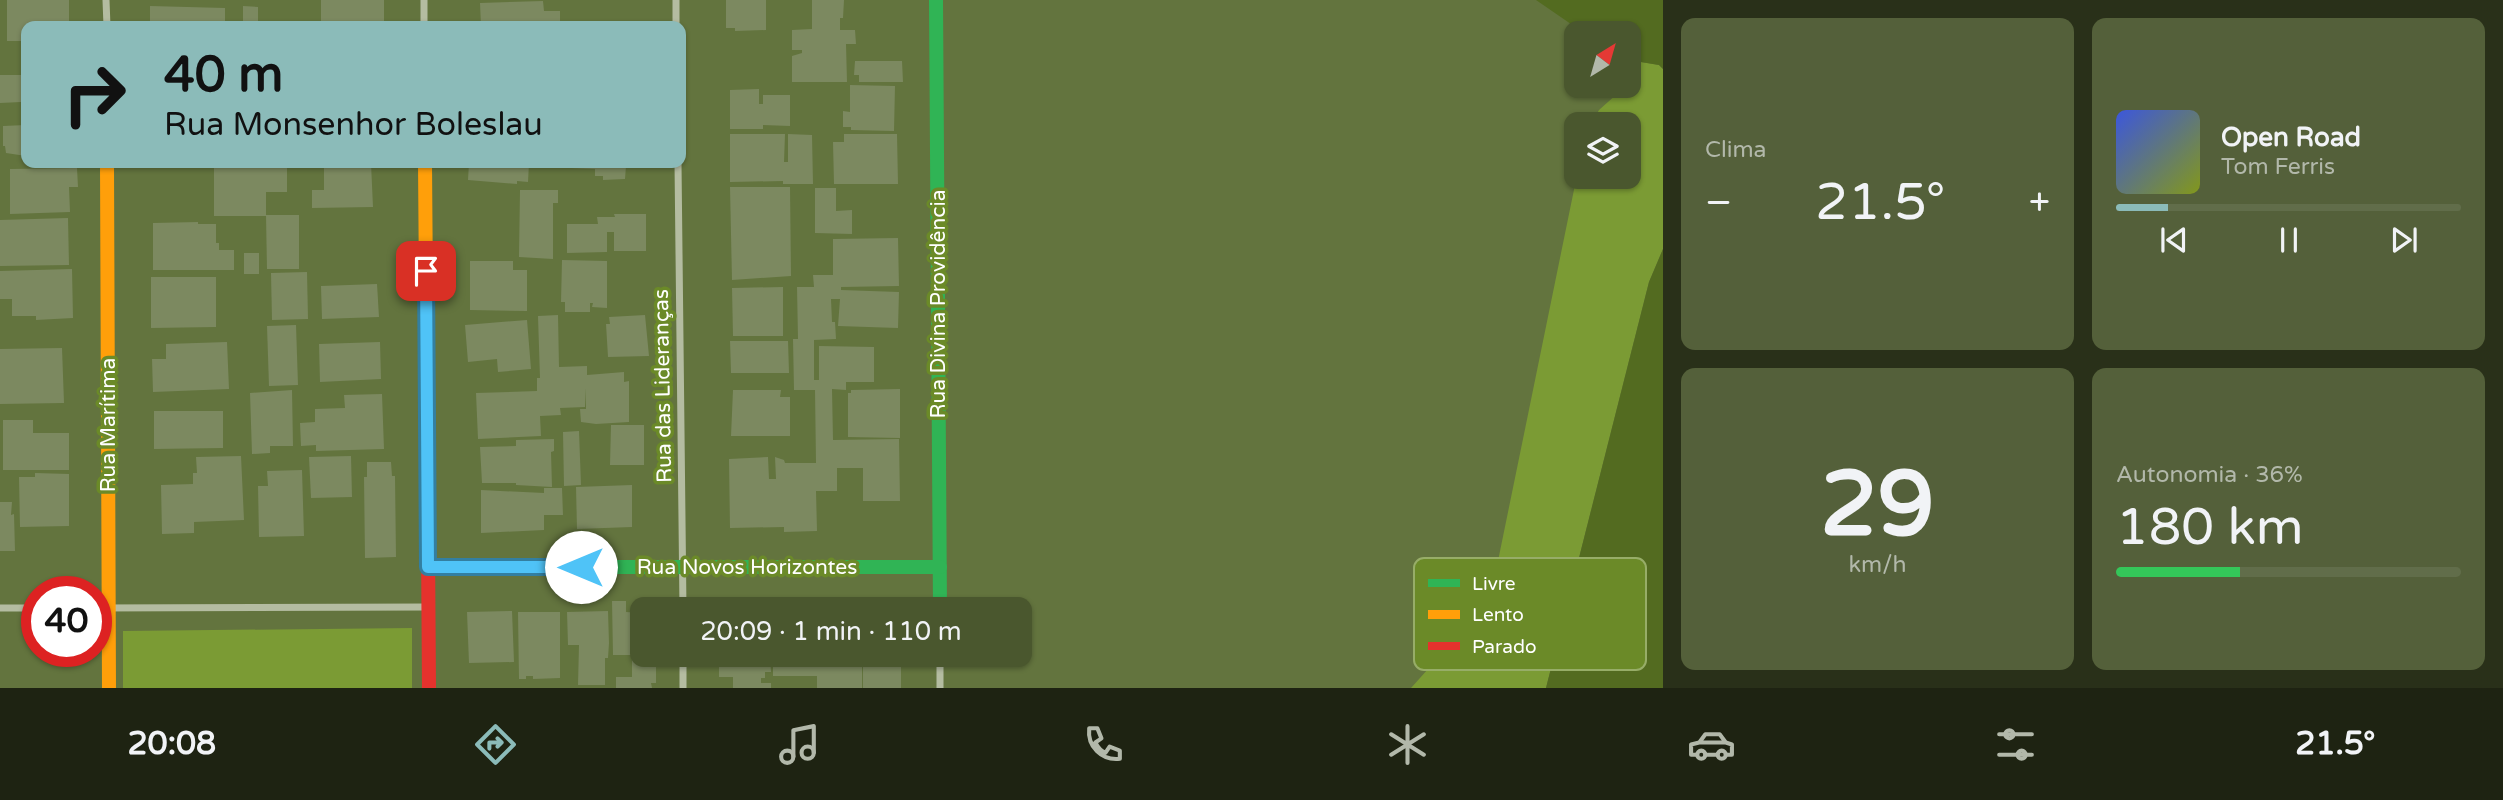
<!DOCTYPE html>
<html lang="pt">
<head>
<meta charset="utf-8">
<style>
	:root { --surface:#4a572e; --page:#54603a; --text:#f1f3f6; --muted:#b2b8aa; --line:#616d4a; --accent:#8bbbb9 }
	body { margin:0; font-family:"Varela Round",sans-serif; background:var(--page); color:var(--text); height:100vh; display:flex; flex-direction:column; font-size:26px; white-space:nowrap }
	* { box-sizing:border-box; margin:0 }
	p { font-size:23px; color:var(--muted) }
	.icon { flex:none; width:38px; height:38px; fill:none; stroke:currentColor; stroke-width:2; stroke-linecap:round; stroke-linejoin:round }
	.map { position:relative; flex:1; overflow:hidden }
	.side { display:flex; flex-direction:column; gap:18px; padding:18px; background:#293019; width:840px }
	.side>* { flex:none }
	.banner { position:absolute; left:21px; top:21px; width:665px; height:147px; border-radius:14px; box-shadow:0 2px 5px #0004; background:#8bbbb9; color:#111; overflow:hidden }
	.needle { width:46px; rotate:37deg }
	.controls { position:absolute; left:1564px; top:21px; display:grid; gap:14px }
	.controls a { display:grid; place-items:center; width:77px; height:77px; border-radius:14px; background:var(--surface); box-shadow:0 2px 5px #0004; font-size:35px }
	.speed { position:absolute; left:21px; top:576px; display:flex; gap:14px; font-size:35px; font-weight:700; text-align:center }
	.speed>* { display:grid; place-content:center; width:91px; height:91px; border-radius:50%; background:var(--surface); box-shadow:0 2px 5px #0004; line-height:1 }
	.speed .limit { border:10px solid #d22; background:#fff; color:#111 }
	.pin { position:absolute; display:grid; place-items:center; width:60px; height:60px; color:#fff; margin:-30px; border-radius:14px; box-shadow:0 4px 10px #0006 }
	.me { position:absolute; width:77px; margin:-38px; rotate:270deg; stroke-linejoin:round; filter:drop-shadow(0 0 5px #0008) }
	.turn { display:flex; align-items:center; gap:24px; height:147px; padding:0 28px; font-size:32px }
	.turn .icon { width:91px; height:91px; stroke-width:2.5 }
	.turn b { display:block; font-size:49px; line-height:60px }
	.big { font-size:52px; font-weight:600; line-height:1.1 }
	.side .card { flex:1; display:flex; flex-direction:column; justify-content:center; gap:10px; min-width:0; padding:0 24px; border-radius:14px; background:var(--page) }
	.side .dial { align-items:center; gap:0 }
	.dial b { font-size:91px; line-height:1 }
	.song { display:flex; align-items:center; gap:21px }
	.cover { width:84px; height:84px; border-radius:10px; background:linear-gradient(135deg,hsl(230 70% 55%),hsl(70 70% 35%)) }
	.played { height:7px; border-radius:4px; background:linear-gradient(90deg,var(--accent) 15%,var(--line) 15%) }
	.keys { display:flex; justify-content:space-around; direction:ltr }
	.heat { display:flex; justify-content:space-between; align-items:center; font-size:38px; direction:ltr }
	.charge { height:10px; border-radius:5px; background:linear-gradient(90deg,#34c759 36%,var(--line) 0) }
	.side .tiles { flex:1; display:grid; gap:18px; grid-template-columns:repeat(2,1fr) }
	.trip { position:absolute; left:630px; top:597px; width:402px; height:70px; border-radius:14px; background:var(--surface); box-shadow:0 2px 5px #0004; font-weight:600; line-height:70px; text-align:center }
	.menu { display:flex; height:112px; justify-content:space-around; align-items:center; background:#1e2312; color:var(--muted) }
	.menu .icon { width:49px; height:49px }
	.menu .active { color:var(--accent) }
	.menu b { font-size:32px; color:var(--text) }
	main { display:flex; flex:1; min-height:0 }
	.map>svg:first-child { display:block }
	.green { fill:#7b9b34 }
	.water { fill:#536b20 }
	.building { fill:#7c8960 }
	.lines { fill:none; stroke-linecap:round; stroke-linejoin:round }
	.street { stroke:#b4bca1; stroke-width:7 }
	.fast { stroke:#30b455; stroke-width:14 }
	.slow { stroke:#ff9f0a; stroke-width:14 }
	.jam { stroke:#e5322d; stroke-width:14 }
	.route-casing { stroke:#337fa1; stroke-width:18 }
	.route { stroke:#4fc3f7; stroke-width:12 }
	.labels { text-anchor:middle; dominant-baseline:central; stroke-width:7; stroke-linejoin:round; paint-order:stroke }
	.street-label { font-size:21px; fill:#fff; stroke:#6b8a28 }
	.key { fill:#6b8a28; stroke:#97ad68; stroke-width:2 }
	.key-label { font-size:19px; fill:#fff }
</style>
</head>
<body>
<main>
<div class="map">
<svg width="1663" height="688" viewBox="0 0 1663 688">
	<rect width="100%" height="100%" fill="#63743e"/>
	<g class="green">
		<path d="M 1629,60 L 1659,65 L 1663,69 L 1663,249 L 1649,282 L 1546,688 L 1411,688 L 1490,600 L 1577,175 L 1577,177 L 1629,177 L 1629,124 L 1591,124 L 1599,110 L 1618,93 L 1619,86 L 1629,86 Z"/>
		<path d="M 412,628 L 412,688 L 123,688 L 123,631 Z"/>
	</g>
	<g class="water">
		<path d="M 1536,0 L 1663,0 L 1663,69 L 1659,65 L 1629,60 L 1629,33 L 1584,33 Z"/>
		<path d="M 1663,249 L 1663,688 L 1546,688 L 1649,282 Z"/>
	</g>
	<g class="building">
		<path d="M 7,0 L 69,0 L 69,26 L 26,26 L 26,41 L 7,41 Z"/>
		<rect x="321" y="0" width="63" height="26"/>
		<path d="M 726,0 L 766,0 L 766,30 L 735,31 L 735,28 L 726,28 Z"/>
		<path d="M 812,0 L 844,0 L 843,18 L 840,18 L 840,30 L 855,30 L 856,44 L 846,44 L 847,82 L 792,82 L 792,56 L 802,53 L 802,50 L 792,50 L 792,30 L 812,29 Z"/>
		<path d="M 543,1 L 544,11 L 560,11 L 560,26 L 481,26 L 480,3 Z"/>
		<path d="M 150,6 L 225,8 L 225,26 L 150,26 Z"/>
		<path d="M 243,6 L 258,7 L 258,26 L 243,26 Z"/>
		<path d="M 855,61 L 902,61 L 903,82 L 859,82 L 859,75 L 854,75 Z"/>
		<path d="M 0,75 L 21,75 L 21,102 L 0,103 Z"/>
		<path d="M 850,85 L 895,86 L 894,131 L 851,130 L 851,127 L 843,127 L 843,111 L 850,112 Z"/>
		<path d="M 759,89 L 759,104 L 763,104 L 763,95 L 790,95 L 790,126 L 763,125 L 763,129 L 730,129 L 730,90 Z"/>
		<path d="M 26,125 L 26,156 L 6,153 L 5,146 L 3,146 L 3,126 Z"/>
		<path d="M 730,134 L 785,134 L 784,162 L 788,162 L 788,134 L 812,135 L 813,184 L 783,184 L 783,181 L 730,182 Z"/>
		<path d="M 844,134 L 897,134 L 898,184 L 834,184 L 833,142 L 844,142 Z"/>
		<path d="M 265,163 L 287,163 L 287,192 L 266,192 L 266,216 L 214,216 L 214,165 Z"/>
		<path d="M 324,163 L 371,163 L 373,207 L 312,208 L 312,190 L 324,190 Z"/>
		<path d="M 469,163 L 529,163 L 528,182 L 517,181 L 517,184 L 468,180 Z"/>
		<path d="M 571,163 L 619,163 L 619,166 L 626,166 L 625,179 L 603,180 L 603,176 L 595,176 L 595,169 L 571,168 Z"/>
		<path d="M 77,168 L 78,187 L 69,187 L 70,212 L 10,214 L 10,169 Z"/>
		<path d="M 730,187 L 790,187 L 791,276 L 732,280 Z"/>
		<path d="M 815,188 L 836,188 L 836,211 L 852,210 L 852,234 L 815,233 Z"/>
		<path d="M 520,190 L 558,190 L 558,203 L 553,203 L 553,259 L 519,257 Z"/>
		<path d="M 614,214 L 646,214 L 646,251 L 614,251 L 614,232 L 607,232 L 607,252 L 567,253 L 567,224 L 598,224 L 597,217 L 615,217 Z"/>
		<path d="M 266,215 L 299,215 L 299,269 L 267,269 Z"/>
		<path d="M 68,218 L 69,265 L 0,266 L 0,220 Z"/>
		<path d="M 198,222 L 198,224 L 216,224 L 216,243 L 219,243 L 219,250 L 234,250 L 234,270 L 153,270 L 153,223 Z"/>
		<path d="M 898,238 L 899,286 L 841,287 L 841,290 L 899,292 L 898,328 L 838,326 L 840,299 L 831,299 L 832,322 L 835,322 L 836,339 L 814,340 L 814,380 L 819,380 L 819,346 L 874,347 L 874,382 L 846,382 L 846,390 L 832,389 L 833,440 L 899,439 L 900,501 L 863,501 L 863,468 L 837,468 L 837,491 L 816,491 L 817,531 L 784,532 L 784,527 L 730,528 L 729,459 L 768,457 L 769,479 L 776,479 L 775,457 L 784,460 L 785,463 L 816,463 L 815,390 L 794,390 L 793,339 L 798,339 L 797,287 L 814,287 L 813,275 L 833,275 L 833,239 Z"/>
		<rect x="244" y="253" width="15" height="21"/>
		<path d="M 562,260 L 607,261 L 607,308 L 592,307 L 593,303 L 590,303 L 590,312 L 565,312 L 565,302 L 561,302 Z"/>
		<path d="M 470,261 L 513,261 L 513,270 L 527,270 L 527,311 L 470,310 Z"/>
		<path d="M 72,269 L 73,318 L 36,320 L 36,316 L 12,316 L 12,299 L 0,299 L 0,271 Z"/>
		<path d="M 307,272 L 308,319 L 272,320 L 271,273 Z"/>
		<path d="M 151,277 L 216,277 L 216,327 L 151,328 Z"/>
		<path d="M 377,284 L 379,317 L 322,319 L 321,286 Z"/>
		<path d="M 783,287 L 783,336 L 733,336 L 732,288 Z"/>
		<path d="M 558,315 L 559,367 L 587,366 L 587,375 L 624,372 L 624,382 L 629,381 L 629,422 L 596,424 L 581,422 L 580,409 L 586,409 L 586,388 L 585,407 L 560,408 L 561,415 L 540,416 L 541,436 L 478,439 L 476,393 L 537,391 L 537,378 L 540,378 L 538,316 Z"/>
		<path d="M 645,315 L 649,356 L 608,357 L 606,324 L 610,324 L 609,317 Z"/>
		<path d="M 527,320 L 531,369 L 498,372 L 497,359 L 468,362 L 465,325 Z"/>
		<path d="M 296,325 L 298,385 L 269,386 L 267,326 Z"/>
		<path d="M 730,341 L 788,341 L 789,373 L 731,373 Z"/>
		<path d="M 227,342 L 229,389 L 153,392 L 152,359 L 166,359 L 166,344 Z"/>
		<path d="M 380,342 L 381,379 L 320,382 L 319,344 Z"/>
		<path d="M 62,348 L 64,403 L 0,404 L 0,349 Z"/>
		<path d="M 900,389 L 900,438 L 848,437 L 848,393 L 851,393 L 851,390 Z"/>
		<path d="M 292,390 L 293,446 L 270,446 L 270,453 L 252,454 L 250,393 Z"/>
		<path d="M 733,390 L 781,390 L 780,397 L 790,397 L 790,436 L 731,436 Z"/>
		<path d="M 382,394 L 384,449 L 316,451 L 316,445 L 301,446 L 300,423 L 315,422 L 315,409 L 345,408 L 344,395 Z"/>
		<path d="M 154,411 L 223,411 L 223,448 L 154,449 Z"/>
		<path d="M 3,420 L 33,420 L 33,433 L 69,433 L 69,470 L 3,470 Z"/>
		<path d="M 611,425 L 644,425 L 644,465 L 610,465 Z"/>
		<path d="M 579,431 L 581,485 L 564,486 L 563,432 Z"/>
		<path d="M 554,439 L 554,451 L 551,452 L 552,487 L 516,485 L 516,483 L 482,483 L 480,447 L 516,446 L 516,440 Z"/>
		<path d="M 241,456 L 244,520 L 194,522 L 194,533 L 162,534 L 161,485 L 193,484 L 193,473 L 197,473 L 196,457 Z"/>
		<path d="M 351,456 L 352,497 L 311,498 L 309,457 Z"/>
		<path d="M 367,462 L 391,462 L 392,476 L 395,476 L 396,557 L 365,558 L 364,477 L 367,477 Z"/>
		<path d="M 302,470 L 304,536 L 259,537 L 258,486 L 268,486 L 267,471 Z"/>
		<path d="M 35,473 L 69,474 L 69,526 L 20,527 L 19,477 L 35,477 Z"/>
		<path d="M 632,485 L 632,527 L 577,529 L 576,487 Z"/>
		<path d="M 544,488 L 562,488 L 563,515 L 544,515 L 544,530 L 481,533 L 481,490 L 544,493 Z"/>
		<path d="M 0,502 L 12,502 L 11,515 L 14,514 L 15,551 L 0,551 Z"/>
		<path d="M 612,601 L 626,601 L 626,612 L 642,613 L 642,654 L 656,654 L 656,683 L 651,683 L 652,688 L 616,688 L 616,677 L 632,677 L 632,655 L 613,655 Z"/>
		<path d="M 512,611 L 514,662 L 469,663 L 467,612 Z"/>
		<path d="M 608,611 L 609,643 L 608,658 L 605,658 L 605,685 L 578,685 L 579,645 L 568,645 L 567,612 Z"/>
		<path d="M 518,612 L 560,612 L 560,678 L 533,679 L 533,676 L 526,676 L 526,679 L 519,679 Z"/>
		<path d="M 719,654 L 770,654 L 771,672 L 765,672 L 765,678 L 761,678 L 761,683 L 771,683 L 771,688 L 733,688 L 733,677 L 719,677 Z"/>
		<path d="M 773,654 L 818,654 L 817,658 L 862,658 L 862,688 L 817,688 L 817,676 L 773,676 Z"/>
		<path d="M 901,654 L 901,688 L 863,688 L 863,655 Z"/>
	</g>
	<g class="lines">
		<g class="street">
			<path d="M 106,0 L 107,26"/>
			<path d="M 424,0 L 424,26"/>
			<path d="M 676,0 L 676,26"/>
			<path d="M 678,163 L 683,609"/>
			<path d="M 0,608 L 37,608"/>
			<path d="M 96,608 L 428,607"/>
			<path d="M 683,654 L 683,688"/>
			<path d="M 940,654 L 940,688"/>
		</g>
		<g class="fast">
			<path d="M 936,0 L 940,609"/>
			<path d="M 428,567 L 940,567"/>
		</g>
		<g class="slow">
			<path d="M 107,163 L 109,688"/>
			<path d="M 425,163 L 428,542"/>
		</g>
		<path class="jam" d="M 428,542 L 429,688"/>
	</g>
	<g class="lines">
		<g class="route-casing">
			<path id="route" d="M 426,271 L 428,567 L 581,567"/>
		</g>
		<use href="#route" class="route"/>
	</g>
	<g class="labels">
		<g class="street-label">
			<text transform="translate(938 304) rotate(-90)">Rua Divina Providência</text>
			<text transform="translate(663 386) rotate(-91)">Rua das Lideranças</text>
			<text transform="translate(108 425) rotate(-90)">Rua Marítima</text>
			<text x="747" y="567">Rua Novos Horizontes</text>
		</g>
	</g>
	<rect x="1414" y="558" width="232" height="112" rx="10" class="key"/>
	<rect x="1428" y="579" width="32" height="8" fill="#30b455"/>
	<rect x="1428" y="610" width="32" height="9" fill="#ff9f0a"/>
	<rect x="1428" y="642" width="32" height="8" fill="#e5322d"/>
	<g class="key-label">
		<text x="1472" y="590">Livre</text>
		<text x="1472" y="621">Lento</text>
		<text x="1472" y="653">Parado</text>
	</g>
</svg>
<div class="controls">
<a><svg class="needle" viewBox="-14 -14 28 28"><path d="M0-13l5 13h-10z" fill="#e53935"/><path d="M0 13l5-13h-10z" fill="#b2b8aa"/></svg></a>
<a><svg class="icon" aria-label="layers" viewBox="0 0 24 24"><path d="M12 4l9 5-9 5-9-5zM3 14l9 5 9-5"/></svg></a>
</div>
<div class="speed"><div class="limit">40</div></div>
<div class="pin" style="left:426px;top:271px;background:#d93025"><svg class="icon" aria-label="arrive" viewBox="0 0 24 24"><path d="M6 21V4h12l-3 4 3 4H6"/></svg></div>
<svg class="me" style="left:581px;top:567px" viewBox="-20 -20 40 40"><circle r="19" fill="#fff"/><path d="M0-13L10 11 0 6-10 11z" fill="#4fc3f7"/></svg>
<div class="trip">20:09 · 1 min · 110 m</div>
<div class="banner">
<div class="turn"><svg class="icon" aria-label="right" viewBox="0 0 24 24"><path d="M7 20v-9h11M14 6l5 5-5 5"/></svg><div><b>40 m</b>Rua Monsenhor Boleslau</div></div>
</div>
</div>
<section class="side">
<div class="tiles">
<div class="card"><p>Clima</p>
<div class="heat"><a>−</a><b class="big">21.5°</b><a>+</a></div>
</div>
<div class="card">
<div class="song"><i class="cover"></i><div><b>Open Road</b><p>Tom Ferris</p></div></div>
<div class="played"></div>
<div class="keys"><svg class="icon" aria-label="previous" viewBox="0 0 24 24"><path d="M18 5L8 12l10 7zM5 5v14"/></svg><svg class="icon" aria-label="pause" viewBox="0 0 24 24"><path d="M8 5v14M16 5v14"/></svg><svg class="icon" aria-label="next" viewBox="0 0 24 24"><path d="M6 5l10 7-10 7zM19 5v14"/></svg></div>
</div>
<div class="card dial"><b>29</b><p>km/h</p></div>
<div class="card"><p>Autonomia · 36%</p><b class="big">180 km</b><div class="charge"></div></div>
</div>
</section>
</main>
<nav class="menu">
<b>20:08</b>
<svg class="icon active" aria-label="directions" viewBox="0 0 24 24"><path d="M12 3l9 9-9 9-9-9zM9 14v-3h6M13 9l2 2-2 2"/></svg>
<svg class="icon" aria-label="music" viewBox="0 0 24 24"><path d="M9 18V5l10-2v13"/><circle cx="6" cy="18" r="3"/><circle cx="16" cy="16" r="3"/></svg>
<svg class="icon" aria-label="phone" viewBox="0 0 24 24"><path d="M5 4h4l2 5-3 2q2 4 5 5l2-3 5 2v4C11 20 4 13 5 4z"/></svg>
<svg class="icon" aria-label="climate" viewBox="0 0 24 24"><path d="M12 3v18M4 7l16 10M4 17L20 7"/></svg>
<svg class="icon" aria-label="car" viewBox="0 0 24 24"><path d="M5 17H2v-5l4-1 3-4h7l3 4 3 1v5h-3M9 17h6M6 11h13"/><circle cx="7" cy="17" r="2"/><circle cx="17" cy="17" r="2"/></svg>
<svg class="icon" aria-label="filters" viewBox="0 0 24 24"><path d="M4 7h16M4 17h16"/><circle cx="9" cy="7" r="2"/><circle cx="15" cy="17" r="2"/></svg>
<b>21.5°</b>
</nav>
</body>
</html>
